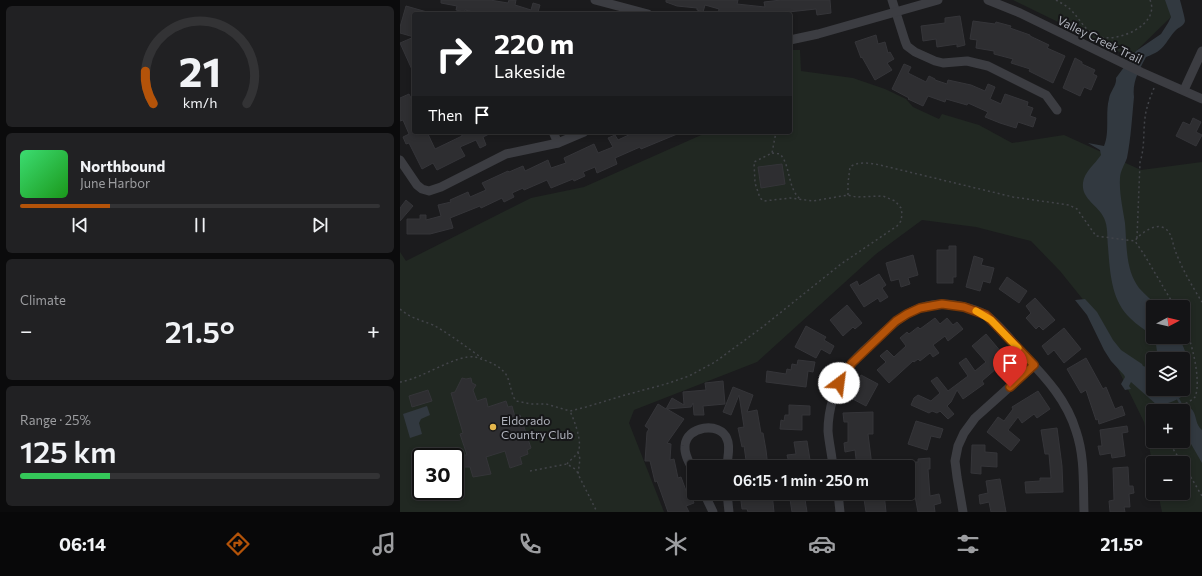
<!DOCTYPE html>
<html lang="en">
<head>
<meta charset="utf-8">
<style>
	:root { --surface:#141416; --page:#212123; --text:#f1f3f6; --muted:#9d9ea1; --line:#333335; --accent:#b45309 }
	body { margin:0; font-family:Commissioner,sans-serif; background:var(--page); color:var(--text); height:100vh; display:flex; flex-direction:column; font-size:15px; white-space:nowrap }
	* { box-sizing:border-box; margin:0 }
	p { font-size:13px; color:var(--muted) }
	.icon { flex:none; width:22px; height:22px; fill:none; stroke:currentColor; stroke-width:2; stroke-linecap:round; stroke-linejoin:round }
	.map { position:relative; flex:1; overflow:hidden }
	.sheet { display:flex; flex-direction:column; gap:6px; padding:6px; background:#0b0b0c; width:400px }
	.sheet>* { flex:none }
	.top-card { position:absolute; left:12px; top:12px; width:380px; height:122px; border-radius:4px; box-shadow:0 2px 6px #0003,0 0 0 1px var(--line); background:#202124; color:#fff; overflow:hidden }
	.needle { width:26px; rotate:83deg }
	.buttons { position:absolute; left:746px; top:300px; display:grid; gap:8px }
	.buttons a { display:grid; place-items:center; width:44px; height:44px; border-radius:4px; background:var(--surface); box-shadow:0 2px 6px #0003,0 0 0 1px var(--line); font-size:20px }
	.speed { position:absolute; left:12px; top:448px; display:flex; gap:8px; font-size:20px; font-weight:700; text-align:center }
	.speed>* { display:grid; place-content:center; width:52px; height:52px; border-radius:50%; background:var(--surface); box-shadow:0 2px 6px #0003,0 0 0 1px var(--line); line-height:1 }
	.speed .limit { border:2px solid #111; border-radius:6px; background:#fff; color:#111 }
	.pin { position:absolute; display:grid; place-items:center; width:34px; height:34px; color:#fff; margin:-41px -17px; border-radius:50% 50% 50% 0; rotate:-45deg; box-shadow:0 0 4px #0007 }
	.pin .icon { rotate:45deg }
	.me { position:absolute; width:44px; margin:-22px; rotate:30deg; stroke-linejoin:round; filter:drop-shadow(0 0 3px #0008) }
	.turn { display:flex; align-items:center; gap:14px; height:84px; padding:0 16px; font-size:18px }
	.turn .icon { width:52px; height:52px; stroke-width:2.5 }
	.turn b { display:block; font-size:28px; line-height:34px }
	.then { display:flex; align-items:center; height:38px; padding:0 16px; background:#0003; gap:8px; font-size:15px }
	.big { font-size:30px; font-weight:600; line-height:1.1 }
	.sheet .tile { flex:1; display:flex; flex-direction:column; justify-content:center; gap:6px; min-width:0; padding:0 14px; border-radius:6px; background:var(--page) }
	.sheet .dial { align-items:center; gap:0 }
	.dial svg { height:104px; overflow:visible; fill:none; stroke:var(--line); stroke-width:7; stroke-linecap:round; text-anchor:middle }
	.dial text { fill:var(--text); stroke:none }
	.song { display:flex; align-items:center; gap:12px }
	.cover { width:48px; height:48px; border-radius:6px; background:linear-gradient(135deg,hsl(140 70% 55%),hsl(120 70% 35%)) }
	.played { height:4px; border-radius:2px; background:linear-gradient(90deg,var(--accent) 25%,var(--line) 25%) }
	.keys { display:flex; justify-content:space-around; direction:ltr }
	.heat { display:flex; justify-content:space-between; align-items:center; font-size:22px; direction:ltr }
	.charge { height:6px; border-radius:3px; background:linear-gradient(90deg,#34c759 25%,var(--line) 0) }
	.trip { position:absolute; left:287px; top:460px; width:228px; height:40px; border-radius:4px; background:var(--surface); box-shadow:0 2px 6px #0003,0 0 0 1px var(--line); font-weight:600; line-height:40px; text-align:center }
	.tab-bar { display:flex; height:64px; justify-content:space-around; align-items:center; background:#080809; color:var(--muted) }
	.tab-bar .icon { width:28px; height:28px }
	.tab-bar .current { color:var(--accent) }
	.tab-bar b { font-size:18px; color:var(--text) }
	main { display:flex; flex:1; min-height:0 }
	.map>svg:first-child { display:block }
	.green { fill:#212822; fill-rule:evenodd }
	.water { fill:#323940 }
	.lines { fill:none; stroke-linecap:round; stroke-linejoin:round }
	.stream { stroke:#323940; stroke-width:2.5 }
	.building { fill:#2e2e31; stroke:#353539 }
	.path { stroke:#424449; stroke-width:1.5; stroke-dasharray:2 3; stroke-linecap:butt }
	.street { stroke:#3c3d42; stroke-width:9 }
	.route-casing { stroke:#753606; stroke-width:10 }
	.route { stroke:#b45309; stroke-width:7 }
	.slow { stroke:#f59e0b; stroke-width:7 }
	.poi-dot { fill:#e4b64c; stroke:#161618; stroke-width:1.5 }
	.labels { text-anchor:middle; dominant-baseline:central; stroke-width:4; stroke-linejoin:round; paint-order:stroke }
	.street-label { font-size:12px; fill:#afb2bb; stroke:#161618 }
	.poi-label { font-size:12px; fill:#afb2bb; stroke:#161618; text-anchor:start }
</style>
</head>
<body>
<main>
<section class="sheet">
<div class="tile dial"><svg viewBox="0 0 100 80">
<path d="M14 69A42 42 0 1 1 86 69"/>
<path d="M14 69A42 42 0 0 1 8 44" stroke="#b45309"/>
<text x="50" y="56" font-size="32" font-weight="700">21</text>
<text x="50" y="72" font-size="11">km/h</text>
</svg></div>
<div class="tile">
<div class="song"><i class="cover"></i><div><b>Northbound</b><p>June Harbor</p></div></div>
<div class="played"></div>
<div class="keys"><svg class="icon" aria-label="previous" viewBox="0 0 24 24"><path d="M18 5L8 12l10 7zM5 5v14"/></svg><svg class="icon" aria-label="pause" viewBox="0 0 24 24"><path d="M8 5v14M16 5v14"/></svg><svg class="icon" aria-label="next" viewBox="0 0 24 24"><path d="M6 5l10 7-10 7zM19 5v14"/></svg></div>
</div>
<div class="tile"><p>Climate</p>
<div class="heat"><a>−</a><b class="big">21.5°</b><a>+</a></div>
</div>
<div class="tile"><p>Range · 25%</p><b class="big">125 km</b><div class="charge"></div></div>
</section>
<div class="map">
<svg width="802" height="512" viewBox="0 0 802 512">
	<rect width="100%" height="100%" fill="#1b1b1d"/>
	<g class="green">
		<path d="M 613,0 L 767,0 L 771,17 L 730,57 Z"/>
		<path d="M 390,50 L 400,50 L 401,71 L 453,78 L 485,89 L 506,99 L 513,107 L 539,119 L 542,114 L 579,125 L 612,143 L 664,135 L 741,170 L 802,162 L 802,512 L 762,512 L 758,493 L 783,493 L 783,463 L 753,463 L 753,466 L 744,422 L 685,302 L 660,271 L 631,241 L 576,227 L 522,220 L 476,254 L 357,362 L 234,410 L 229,423 L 264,512 L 0,512 L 0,252 L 6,261 L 131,198 L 184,187 L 308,132 L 390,132 ZM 753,307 L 783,307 L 783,337 L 753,337 ZM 753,359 L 783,359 L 783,389 L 753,389 ZM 753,411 L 783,411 L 783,441 L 753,441 ZM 21,457 L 55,457 L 55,491 L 21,491 Z"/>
	</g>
	<g class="water">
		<path d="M 765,0 L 780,0 C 781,4 785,18 785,21 C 784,26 779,27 776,30 C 764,43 766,50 746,57 C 739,70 732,82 734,97 C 732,117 731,138 727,158 C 725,164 720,171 720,178 C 719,193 723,209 725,223 C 727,245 725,269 739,288 C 745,295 753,301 759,307 L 753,307 L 753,335 L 752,335 C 745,330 737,325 730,318 C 711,300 710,272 708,247 C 707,237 708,226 704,218 C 698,205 681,199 683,183 C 684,172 695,164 701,155 L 700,150 L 688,143 L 704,146 C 710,132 705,113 709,99 C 710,91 717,86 716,78 L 736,51 L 761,34 L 768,23 L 771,17 Z"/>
		<path d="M 685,299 L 697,312 L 713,340 L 721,350 L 742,364 L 743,366 L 753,369 L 753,389 L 783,389 L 783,359 L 758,359 L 755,337 L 779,337 C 794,369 802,400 757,405 L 731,382 L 729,386 L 731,389 L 725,390 L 721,384 L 725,377 L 724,375 L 711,361 L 704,350 L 687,315 L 675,300 Z"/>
		<path d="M 27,406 L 30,415 L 21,419 L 19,423 L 22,434 L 10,438 L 3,414 Z"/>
		<path d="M 789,406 C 790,408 792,409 793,411 C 797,417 795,424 802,430 L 802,463 L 783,430 L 783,411 L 780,411 Z"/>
	</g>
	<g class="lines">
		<path class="stream" d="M 777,397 L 785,412"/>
	</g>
	<g class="building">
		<path d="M 41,0 L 90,0 L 108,3 L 109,0 L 116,0 L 115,5 L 131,10 L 133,3 L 140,5 L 138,12 L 140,12 L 139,14 L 82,14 L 65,10 L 64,12 L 56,10 L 57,6 L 41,3 Z"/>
		<path d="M 266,0 L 338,0 L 337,4 L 365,7 L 364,2 L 381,0 L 430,0 L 431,13 L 417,15 L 416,9 L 370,14 L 318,14 L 319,9 L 305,5 L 303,12 L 297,10 L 297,8 L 277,6 L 266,2 Z"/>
		<path d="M 6,6 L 27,12 L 27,14 L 14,14 L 14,74 L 0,43 L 14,37 L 0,33 L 0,27 Z"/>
		<path d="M 560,16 L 565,45 L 557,47 L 557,44 L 537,47 L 536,39 L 523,41 L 521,26 L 545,23 L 545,18 Z"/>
		<path d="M 573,21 L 595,24 L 596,22 L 611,26 L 610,28 L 630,35 L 630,36 L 649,45 L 647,48 L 665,56 L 653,83 L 629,71 L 630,69 L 611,63 L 613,59 L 594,54 L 594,51 L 576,48 L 577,40 L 570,39 Z"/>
		<path d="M 476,35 L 478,44 L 485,42 L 488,53 L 490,52 L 494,59 L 487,63 L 492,70 L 475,80 L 462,57 L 461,58 L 455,42 Z"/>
		<path d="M 675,58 L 682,62 L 682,64 L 695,70 L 693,74 L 697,76 L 691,90 L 684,87 L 680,96 L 663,88 Z"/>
		<path d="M 504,64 L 511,67 L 508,73 L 526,82 L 529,76 L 535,79 L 535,80 L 547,84 L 548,80 L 571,85 L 585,91 L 588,84 L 595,87 L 590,99 L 601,104 L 605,94 L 628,102 L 627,106 L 633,108 L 630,116 L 636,118 L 633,127 L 618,122 L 616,128 L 600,123 L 585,117 L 588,112 L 568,103 L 567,105 L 546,99 L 545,102 L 528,96 L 523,106 L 508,99 L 509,98 L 492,89 Z"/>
		<path d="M 9,94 L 14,104 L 11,105 L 14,112 L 14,132 L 27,132 L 35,149 L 62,136 L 61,132 L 93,132 L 83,137 L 86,145 L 80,148 L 76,140 L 60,147 L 65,156 L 37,170 L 33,163 L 22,169 L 9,143 L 6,144 L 3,137 L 9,134 L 3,120 L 0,121 L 0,98 Z"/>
		<path d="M 793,118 L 801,122 L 796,132 L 802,135 L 796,146 L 776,136 L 783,122 L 790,125 Z"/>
		<path d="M 235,132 L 282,132 L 241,149 L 240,147 L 215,158 L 217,164 L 197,173 L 195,167 L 183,172 L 185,176 L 174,181 L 173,179 L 151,188 L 147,180 L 124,190 L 123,188 L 112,193 L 114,197 L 104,202 L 102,198 L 81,208 L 80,206 L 50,218 L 53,228 L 30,234 L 7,234 L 7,219 L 20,219 L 20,215 L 26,215 L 26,220 L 41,216 L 38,205 L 51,202 L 50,200 L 68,192 L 70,197 L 86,190 L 82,183 L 108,171 L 109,172 L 123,166 L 125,171 L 148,160 L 151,168 L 166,163 L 164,158 L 194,144 L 198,153 L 213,147 L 208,138 L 215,135 L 218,140 Z"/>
		<path d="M 382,164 L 385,184 L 361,188 L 358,167 Z"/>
		<path d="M 6,200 L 13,206 L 0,221 L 0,208 Z"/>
		<path d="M 549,246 L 556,246 L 556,277 L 553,277 L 553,283 L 537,283 L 537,250 L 549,250 Z"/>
		<path d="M 513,255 L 518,275 L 508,278 L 510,284 L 501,287 L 499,279 L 491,281 L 486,263 Z"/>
		<path d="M 574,256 L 583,259 L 581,265 L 594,268 L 590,283 L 583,281 L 580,291 L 566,287 Z"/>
		<path d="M 479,274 L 486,285 L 482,288 L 488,297 L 480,302 L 478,298 L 464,307 L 450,285 L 457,281 L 459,286 Z"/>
		<path d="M 607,277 L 627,291 L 619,303 L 599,289 Z"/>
		<path d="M 635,298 L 655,320 L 643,330 L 639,326 L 636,329 L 626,318 L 631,313 L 626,306 Z"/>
		<path d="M 447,305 L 462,323 L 455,329 L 453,327 L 443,336 L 430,320 Z"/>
		<path d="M 535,318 L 540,324 L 547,318 L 553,325 L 557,322 L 563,329 L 548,341 L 545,336 L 533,345 L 539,353 L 533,357 L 530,353 L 520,361 L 518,359 L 514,362 L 513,361 L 489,383 L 477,370 L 486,362 L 480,356 L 487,350 L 494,357 L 506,346 L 500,338 L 507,332 L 509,334 L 518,327 L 520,329 Z"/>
		<path d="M 406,326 L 426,337 L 424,340 L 434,346 L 430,354 L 421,349 L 416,358 L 395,347 Z"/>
		<path d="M 664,328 L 681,349 L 664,363 L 654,350 L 648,355 L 642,346 Z"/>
		<path d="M 586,334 L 602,353 L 599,356 L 604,362 L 582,381 L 584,384 L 563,399 L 557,390 L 551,402 L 547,406 L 554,414 L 548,419 L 540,411 L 537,413 L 532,411 L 529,413 L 511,405 L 514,398 L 518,395 L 531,401 L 540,393 L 531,381 L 537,377 L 548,391 L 568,376 L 559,363 L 566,358 L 575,371 L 586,362 L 572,346 Z"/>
		<path d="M 686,358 L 703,389 L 706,387 L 715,409 L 722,406 L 725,415 L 699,424 L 698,419 L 696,420 L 686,390 L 681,393 L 667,369 Z"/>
		<path d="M 398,360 L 415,362 L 413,372 L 408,371 L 406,387 L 366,382 L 367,371 L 386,374 L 387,369 L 391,370 L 392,364 L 397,365 Z"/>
		<path d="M 461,375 L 478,384 L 466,406 L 449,397 Z"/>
		<path d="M 62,378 L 66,379 L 71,378 L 72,383 L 76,385 L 73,390 L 77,401 L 86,398 L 88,407 L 106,401 L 108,407 L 112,406 L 115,417 L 120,415 L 131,448 L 127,450 L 128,454 L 120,457 L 122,464 L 110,468 L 105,451 L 86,457 L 91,474 L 73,477 L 70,467 L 56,467 L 55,455 L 67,455 L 60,434 L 63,433 L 51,393 L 55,392 Z"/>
		<path d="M 323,381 L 325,404 L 303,406 L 304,415 L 294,415 L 293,403 L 291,407 L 267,409 L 284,419 L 267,443 L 271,444 L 270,460 L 274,459 L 278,478 L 281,477 L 288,496 L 291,495 L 294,503 L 286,506 L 289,512 L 268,512 L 257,481 L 255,482 L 250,461 L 245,461 L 247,432 L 249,429 L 245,426 L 258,404 L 266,409 L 272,398 L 284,405 L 283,392 L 306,390 L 305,383 Z"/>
		<path d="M 333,387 L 353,395 L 347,412 L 357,410 L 361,433 L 363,433 L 366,450 L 368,467 L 339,467 L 338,461 L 346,460 L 344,446 L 342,447 L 338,428 L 344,427 L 339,395 L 331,415 L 323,412 Z"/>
		<path d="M 28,390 L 32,401 L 12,407 L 9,396 Z"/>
		<path d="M 638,391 L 650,409 L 637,418 L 634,414 L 622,423 L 618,417 L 608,430 L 620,440 L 611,451 L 587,432 L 598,417 L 604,421 L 613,409 L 612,407 Z"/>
		<path d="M 389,405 L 410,406 L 410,415 L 402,415 L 402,430 L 380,429 L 381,420 L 384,421 L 385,415 L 389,415 Z"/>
		<path d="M 473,412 L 473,434 L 468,434 L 472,466 L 457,467 L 455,450 L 445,452 L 444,443 L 448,442 L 448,422 L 444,422 L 443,413 Z"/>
		<path d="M 516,421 L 543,429 L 540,438 L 531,436 L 527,450 L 508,444 Z"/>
		<path d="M 727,426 L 728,432 L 722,433 L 725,456 L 712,458 L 711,453 L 700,455 L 698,446 L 702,446 L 700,430 Z"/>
		<path d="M 657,428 L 662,466 L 663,492 L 626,493 L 625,482 L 640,481 L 640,478 L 651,478 L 649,454 L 645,454 L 641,430 Z"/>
		<path d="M 407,441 L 410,460 L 389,463 L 387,455 L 396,454 L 394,442 Z"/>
		<path d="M 572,445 L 585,445 L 585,452 L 597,453 L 597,467 L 581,466 L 581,474 L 571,473 Z"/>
		<path d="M 530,458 L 530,469 L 528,469 L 530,496 L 539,494 L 541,503 L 534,505 L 535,512 L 518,512 L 514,491 L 513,472 L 508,472 L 508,462 L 518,462 L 518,459 Z"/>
		<path d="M 728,467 L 729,486 L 733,486 L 734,493 L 729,494 L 730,507 L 724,507 L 725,512 L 710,512 L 709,501 L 714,500 L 713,468 Z"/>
		<path d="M 600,479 L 606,512 L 591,512 L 589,502 L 580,504 L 579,495 L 588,493 L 586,481 Z"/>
		<path d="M 340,493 L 372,493 L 374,512 L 348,512 L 347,509 L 342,509 Z"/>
		<path d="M 389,493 L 404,493 L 407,512 L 392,512 Z"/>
		<path d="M 463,493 L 484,493 L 486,512 L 466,512 Z"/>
	</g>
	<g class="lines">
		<g class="path">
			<path d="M 656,0 C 661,3 667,6 671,10 C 680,19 685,31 697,36 C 716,44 761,25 750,0"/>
			<path d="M 390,73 L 392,56 L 392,47"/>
			<path d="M 754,88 C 750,98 746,108 745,118 C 743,133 745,147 740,162 L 737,238 C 743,232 756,223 764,228 C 772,232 772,242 775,250 C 781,267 792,286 802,302"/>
			<path d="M 372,153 L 380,154 C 391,166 387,187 400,199"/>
			<path d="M 448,195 L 448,183 L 450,167 C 458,161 470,163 480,165 L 613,197 L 669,205 L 677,209 L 696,236 L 735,241"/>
			<path d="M 737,238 L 735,241 L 745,256 L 775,307"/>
			<path d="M 0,309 C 10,318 21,320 33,325 C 50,334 66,347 82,358"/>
			<path d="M 0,382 C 22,379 56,354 75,357 C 79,358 83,360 87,361 C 94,364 100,367 105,373 C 111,381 110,393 116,401 L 131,404 L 146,404 L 170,411 L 186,407 L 225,395 L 266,384 L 289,376 L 315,362 L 360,329 L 441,264 L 497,226 L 501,221 L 502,214 L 501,208 L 495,201 L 483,196 L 456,197 L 448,195 L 413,201 L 390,198 L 364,201 L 360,198 L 355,183 L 354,162 L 372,153 L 376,132"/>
			<path d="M 767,411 C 775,407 789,404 795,397 C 802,381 791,338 783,323"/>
			<path d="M 768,441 L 782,463"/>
			<path d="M 178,452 L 180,459 L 178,474 L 197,512"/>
			<path d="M 167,464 C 170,460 176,456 178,452 C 183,442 174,420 170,411"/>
			<path d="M 783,464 L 802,496"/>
			<path d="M 130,471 L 167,464 L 175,469 L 178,473"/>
		</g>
		<g class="street">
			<path d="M 195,0 L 248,14"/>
			<path d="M 492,0 L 505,41 L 507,46 L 515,52 L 535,61 L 543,63 L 567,61 L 588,66 L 646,95 L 657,110"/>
			<path d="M 588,0 L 620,13 L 741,72 L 802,99"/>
			<path d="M 390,40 L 418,34 L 538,0"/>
			<path d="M 784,90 L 802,51"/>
			<path d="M 153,132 L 158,143"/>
			<path d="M 0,160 L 17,185 L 22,189 L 29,191 L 41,187 L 106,154 L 158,143 L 184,132"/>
			<path d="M 433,467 C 432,455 429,443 428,431 C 428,410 435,385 448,368 C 455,358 464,350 473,342 C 499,318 521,297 560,306 C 569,308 578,310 586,315 C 601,326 613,343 626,357 C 647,379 667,401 676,431 C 685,457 683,485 684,512"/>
			<path d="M 294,472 C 290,464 284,455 285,446 C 286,426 320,421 327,439 C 331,447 327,459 327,467"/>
			<path d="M 304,493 L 313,512"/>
			<path d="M 327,493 L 329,512"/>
			<path d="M 438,493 L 440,512"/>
			<path d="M 563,512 L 557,477 L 555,461 L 558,446 L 564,433 L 575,418 L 634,365"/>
		</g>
	</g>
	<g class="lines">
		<g class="route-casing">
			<path id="route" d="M 439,383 L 452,363 L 496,321 L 507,314 L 520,308 L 542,304 L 564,307 L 586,315 L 596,325 L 634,365 L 610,387"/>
		</g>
		<use href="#route" class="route"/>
		<path class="slow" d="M 576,311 L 591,320 L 618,348"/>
	</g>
	<circle class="poi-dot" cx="93" cy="427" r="4"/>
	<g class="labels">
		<g class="street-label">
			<text transform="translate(700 39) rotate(26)">Valley Creek Trail</text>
		</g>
		<g class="poi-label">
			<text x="101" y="420">Eldorado<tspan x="101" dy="14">Country Club</tspan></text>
		</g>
	</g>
</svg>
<div class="buttons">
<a><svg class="needle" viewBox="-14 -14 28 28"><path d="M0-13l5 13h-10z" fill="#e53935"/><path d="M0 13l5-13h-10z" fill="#9d9ea1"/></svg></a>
<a><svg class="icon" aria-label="layers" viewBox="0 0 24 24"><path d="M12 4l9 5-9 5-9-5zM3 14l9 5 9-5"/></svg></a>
<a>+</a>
<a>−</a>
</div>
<div class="speed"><div class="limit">30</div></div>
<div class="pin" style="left:610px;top:387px;background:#d93025"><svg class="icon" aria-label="arrive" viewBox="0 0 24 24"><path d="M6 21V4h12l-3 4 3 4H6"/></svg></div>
<svg class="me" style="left:439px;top:383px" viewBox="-20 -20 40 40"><circle r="19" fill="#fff"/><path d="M0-13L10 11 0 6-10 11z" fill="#b45309"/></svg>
<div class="trip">06:15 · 1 min · 250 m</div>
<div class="top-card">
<div class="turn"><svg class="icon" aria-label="right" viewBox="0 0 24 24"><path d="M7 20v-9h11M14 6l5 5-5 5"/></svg><div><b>220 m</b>Lakeside</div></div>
<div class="then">Then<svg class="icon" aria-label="arrive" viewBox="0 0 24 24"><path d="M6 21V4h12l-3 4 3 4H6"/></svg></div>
</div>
</div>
</main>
<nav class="tab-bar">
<b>06:14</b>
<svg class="icon current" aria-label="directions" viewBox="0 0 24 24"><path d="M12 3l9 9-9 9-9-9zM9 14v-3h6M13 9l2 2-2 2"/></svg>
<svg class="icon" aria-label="music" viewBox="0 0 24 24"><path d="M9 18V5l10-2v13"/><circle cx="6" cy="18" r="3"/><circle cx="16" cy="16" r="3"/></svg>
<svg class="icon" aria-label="phone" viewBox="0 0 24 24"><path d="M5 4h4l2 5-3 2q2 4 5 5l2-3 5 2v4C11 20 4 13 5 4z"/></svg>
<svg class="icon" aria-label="climate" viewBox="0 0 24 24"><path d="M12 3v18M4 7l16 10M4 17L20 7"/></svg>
<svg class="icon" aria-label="car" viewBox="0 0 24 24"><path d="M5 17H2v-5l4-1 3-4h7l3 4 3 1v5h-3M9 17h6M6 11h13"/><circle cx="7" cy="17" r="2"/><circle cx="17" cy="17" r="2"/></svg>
<svg class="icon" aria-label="filters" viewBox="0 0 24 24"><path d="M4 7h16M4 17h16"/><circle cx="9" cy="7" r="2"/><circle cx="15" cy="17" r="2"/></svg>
<b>21.5°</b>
</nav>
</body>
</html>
